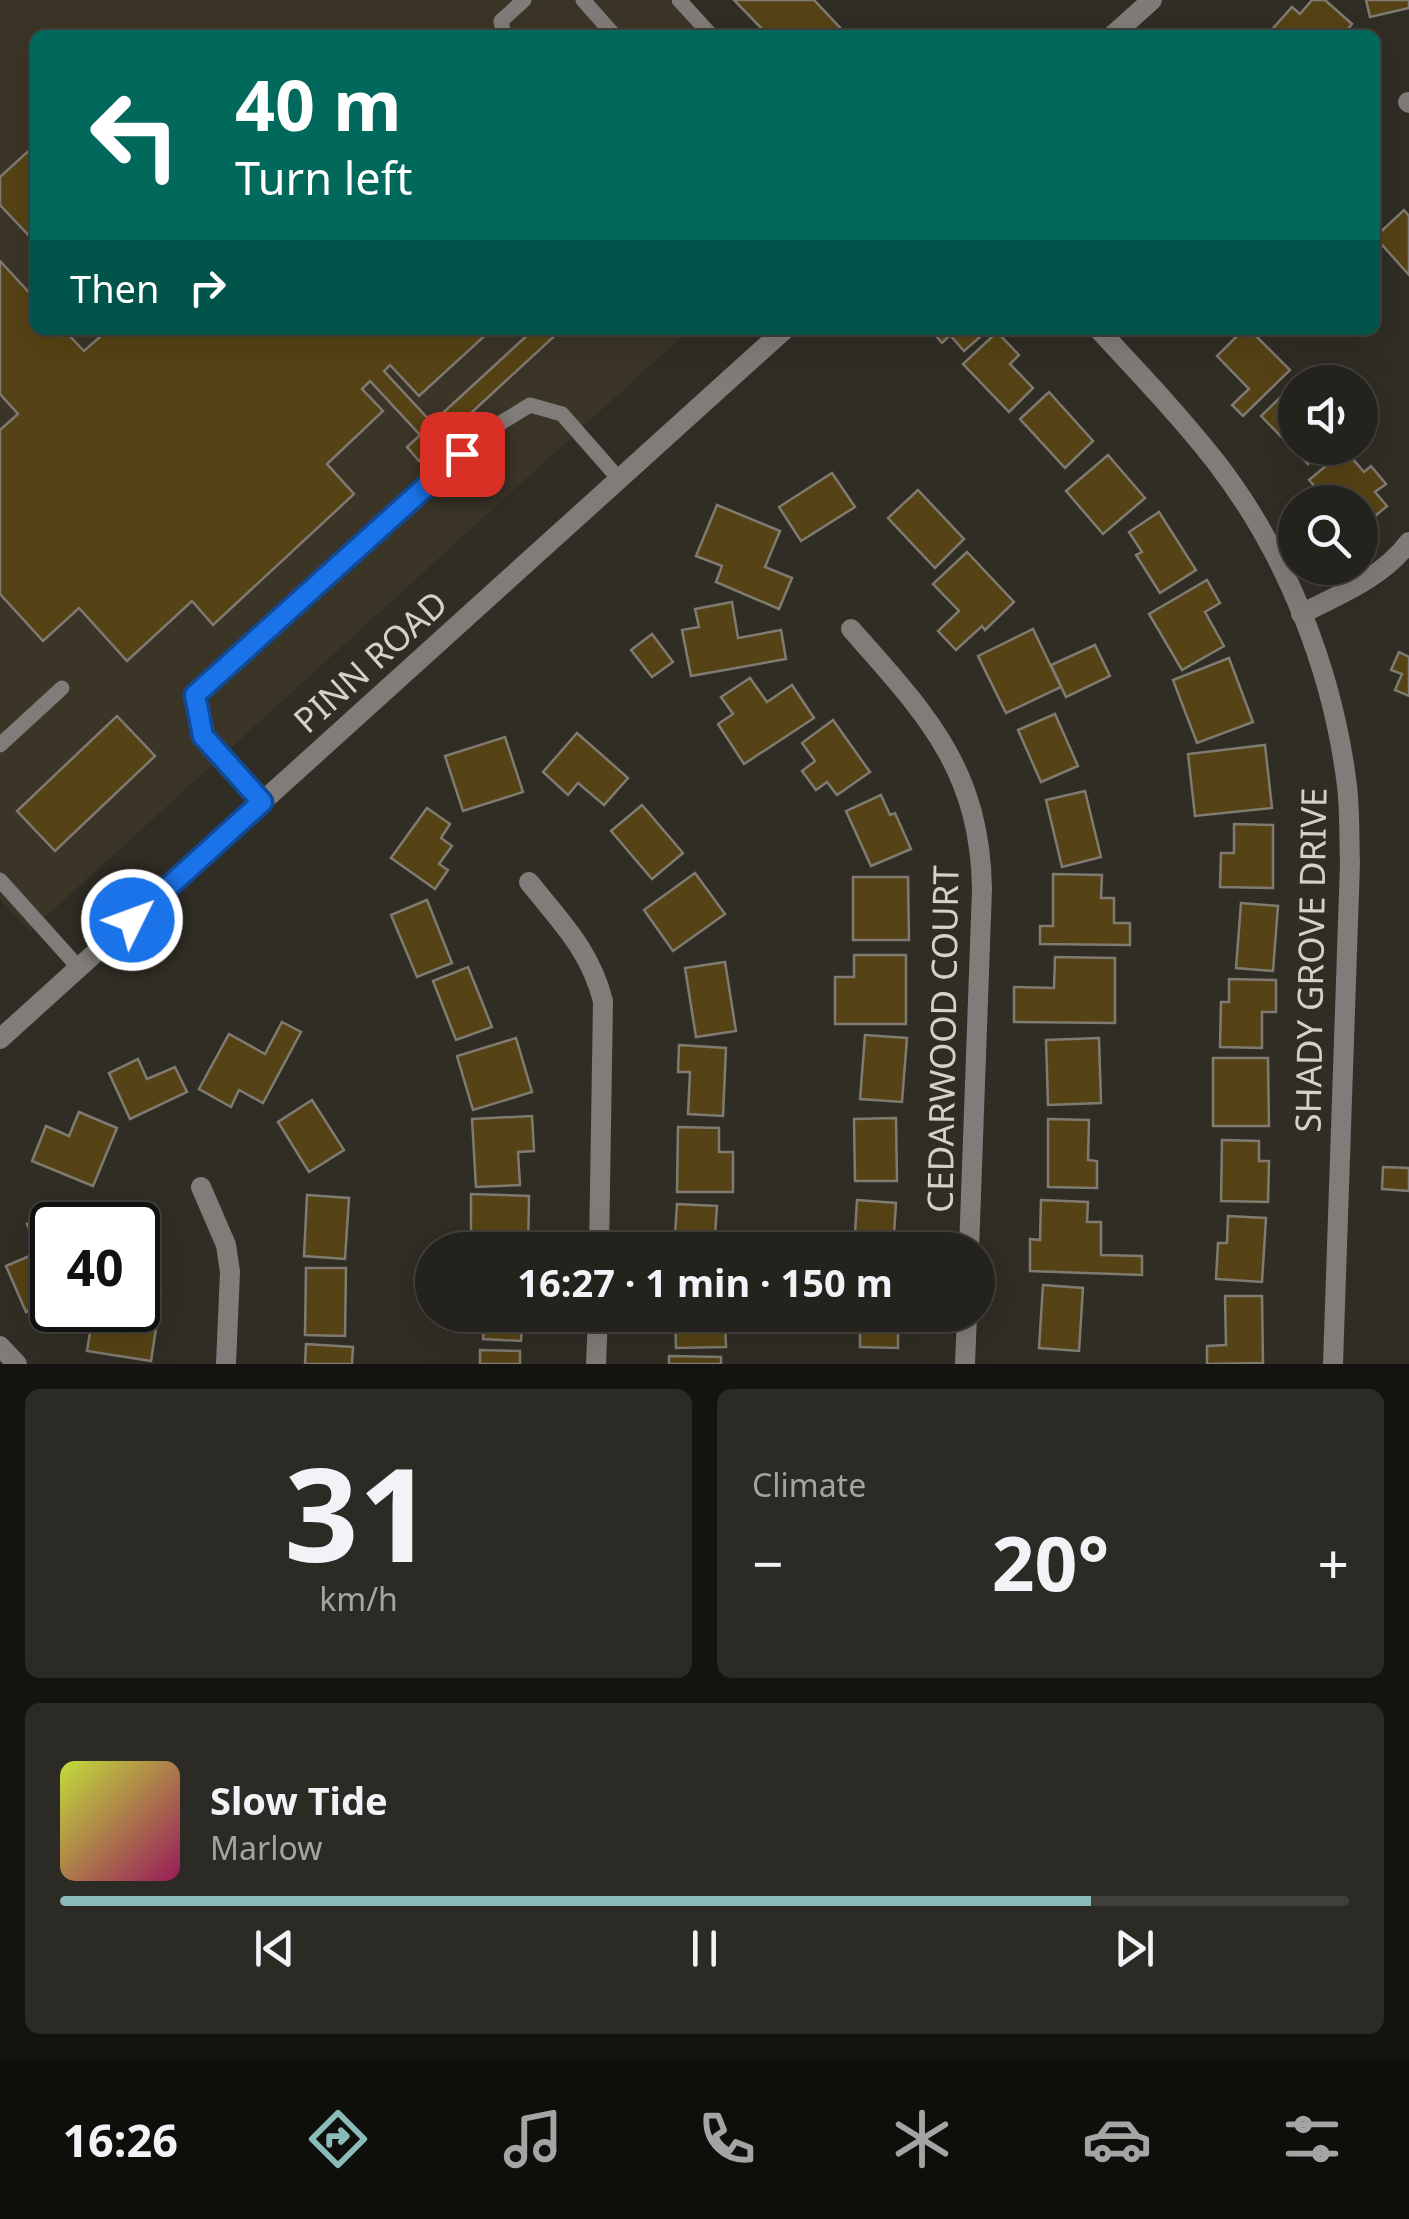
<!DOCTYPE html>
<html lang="en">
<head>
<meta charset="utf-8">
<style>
	:root { --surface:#24221c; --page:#2c2a25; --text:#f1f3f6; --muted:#a3a4a3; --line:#413f3b; --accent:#8bbbb9 }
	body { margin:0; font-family:"Noto Sans",sans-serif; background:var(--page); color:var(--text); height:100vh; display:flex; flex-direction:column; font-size:38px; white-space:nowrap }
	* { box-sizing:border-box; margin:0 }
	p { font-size:32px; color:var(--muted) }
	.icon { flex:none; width:55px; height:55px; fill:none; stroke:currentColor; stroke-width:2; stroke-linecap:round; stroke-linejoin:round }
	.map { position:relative; height:1364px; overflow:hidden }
	.sheet { display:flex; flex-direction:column; gap:25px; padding:25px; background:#14130f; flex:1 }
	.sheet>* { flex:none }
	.banner { position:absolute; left:30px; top:30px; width:1350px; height:305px; border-radius:15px; box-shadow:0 10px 40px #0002,0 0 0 2px var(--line); background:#00695c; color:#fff; overflow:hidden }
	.controls { position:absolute; left:1278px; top:365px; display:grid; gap:20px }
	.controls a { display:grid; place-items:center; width:100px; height:100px; border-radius:50%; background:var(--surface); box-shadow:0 10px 40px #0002,0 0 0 2px var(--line); font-size:50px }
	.speed { position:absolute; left:30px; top:1202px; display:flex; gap:20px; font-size:50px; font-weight:700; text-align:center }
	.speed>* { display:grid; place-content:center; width:130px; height:130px; border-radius:50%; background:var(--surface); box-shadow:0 10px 40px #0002,0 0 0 2px var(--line); line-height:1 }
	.speed .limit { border:5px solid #111; border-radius:15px; background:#fff; color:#111 }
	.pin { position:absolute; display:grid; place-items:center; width:85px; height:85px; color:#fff; margin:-42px; border-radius:20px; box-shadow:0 5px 15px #0006 }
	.me { position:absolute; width:110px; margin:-55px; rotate:48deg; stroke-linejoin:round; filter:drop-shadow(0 0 8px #0008) }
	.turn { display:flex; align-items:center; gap:35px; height:210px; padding:0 40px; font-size:45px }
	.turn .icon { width:130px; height:130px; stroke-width:2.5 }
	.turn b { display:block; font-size:70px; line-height:85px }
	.then { display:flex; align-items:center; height:95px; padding:0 40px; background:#0003; gap:20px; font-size:38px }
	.big { font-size:75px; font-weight:700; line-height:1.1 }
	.sheet .widget { flex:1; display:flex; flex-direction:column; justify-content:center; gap:15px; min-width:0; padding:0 35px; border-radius:15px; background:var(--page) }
	.sheet .dial { align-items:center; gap:0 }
	.dial b { font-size:130px; line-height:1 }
	.song { display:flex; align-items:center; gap:30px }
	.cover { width:120px; height:120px; border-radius:15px; background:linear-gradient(135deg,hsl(70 70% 55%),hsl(330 70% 35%)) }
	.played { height:10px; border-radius:5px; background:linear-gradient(90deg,var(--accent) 80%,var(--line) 80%) }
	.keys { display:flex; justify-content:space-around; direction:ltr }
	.heat { display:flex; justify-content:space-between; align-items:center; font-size:55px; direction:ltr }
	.sheet .tiles { flex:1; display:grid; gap:25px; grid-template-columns:1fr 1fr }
	.widget:last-child { grid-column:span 2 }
	.trip { position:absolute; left:415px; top:1232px; width:580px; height:100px; border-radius:50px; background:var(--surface); box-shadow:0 10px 40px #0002,0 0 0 2px var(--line); font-weight:700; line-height:100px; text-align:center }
	.dock { display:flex; height:160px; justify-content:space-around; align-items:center; background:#0e0e0b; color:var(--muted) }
	.dock .icon { width:70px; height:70px }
	.dock .on { color:var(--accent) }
	.dock b { font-size:45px; color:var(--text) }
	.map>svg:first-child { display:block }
	.built { fill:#3b3528 }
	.building { fill:#564315; stroke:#7f7b72; stroke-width:2.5 }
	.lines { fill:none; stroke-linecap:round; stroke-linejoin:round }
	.service { stroke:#7f7c79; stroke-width:15 }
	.minor { stroke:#7f7c79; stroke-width:20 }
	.tertiary { stroke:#7f7c79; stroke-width:20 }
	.route-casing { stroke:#114b97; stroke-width:25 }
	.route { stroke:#1a73e8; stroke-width:18 }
	.labels { text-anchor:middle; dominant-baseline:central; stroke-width:10; stroke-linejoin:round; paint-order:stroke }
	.street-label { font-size:35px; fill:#d3d1cc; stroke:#302d25 }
</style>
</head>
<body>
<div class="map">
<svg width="1409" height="1364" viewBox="0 0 1409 1364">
	<rect width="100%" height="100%" fill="#302d25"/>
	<path class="built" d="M 0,0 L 669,0 L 701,35 L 35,35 L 35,330 L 689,330 L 30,931 L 0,899 Z"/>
	<g class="building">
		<path d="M 734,0 L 814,0 L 847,35 L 768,35 Z"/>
		<path d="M 1312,0 L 1325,0 L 1352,24 L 1343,35 L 1267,35 L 1292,7 L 1300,14 Z"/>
		<path d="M 1366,0 L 1409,0 L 1409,8 L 1370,17 Z"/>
		<path d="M 35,145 L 35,242 L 0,205 L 0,177 Z"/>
		<path d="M 1404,210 L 1409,216 L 1409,275 L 1375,237 Z"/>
		<path d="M 0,261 L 35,299 L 35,330 L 64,330 L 84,351 L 102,335 L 97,330 L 491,330 L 419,396 L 390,365 L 384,371 L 432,423 L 533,330 L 561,330 L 419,461 L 407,447 L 420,435 L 370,381 L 362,389 L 383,411 L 327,464 L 354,494 L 213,625 L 192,601 L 127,661 L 79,608 L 43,641 L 0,594 L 0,430 L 18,414 L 0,394 Z"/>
		<path d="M 931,330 L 988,330 L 964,351 L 950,335 L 942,343 Z"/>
		<path d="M 1243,330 L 1250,330 L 1290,370 L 1243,416 L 1232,405 L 1249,389 L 1217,356 Z"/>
		<path d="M 997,332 L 1019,355 L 1010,364 L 1033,388 L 1009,412 L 963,364 Z"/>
		<path d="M 1289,389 L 1295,395 L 1295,448 L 1324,448 L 1308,464 L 1261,416 Z"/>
		<path d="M 1049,392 L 1093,441 L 1065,468 L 1020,419 Z"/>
		<path d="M 1345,450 L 1364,472 L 1371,466 L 1386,484 L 1375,492 L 1387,506 L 1362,527 L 1360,502 L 1341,502 L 1335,496 L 1328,502 L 1309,480 Z"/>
		<path d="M 1108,455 L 1145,498 L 1103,534 L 1066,491 Z"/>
		<path d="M 832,473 L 855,507 L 801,541 L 779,507 Z"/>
		<path d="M 918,490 L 964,539 L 935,568 L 888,518 Z"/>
		<path d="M 717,505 L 780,531 L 765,567 L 792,578 L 779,609 L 716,582 L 722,566 L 696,556 Z"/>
		<path d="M 1159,512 L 1196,570 L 1160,593 L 1136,555 L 1142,552 L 1129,532 Z"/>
		<path d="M 967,552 L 1014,602 L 985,630 L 982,626 L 956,650 L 938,631 L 959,611 L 933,584 Z"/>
		<path d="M 1207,580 L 1220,603 L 1205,612 L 1224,646 L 1182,670 L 1149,614 Z"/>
		<path d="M 732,602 L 738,638 L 781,630 L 786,659 L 691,676 L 682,630 L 699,627 L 695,609 Z"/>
		<path d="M 1033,629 L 1061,687 L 1006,713 L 978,656 Z"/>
		<path d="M 652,634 L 673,662 L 652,677 L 631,650 Z"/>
		<path d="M 1095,645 L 1110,676 L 1066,697 L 1051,665 Z"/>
		<path d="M 1399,652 L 1409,657 L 1409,696 L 1395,690 L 1402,674 L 1391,670 Z"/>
		<path d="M 1229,658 L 1253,722 L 1197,743 L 1173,680 Z"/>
		<path d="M 750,678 L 767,702 L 792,685 L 814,718 L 744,764 L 718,724 L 733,714 L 721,697 Z"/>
		<path d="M 1055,714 L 1078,766 L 1041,782 L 1018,730 Z"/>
		<path d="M 117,716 L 155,756 L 55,851 L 17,811 Z"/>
		<path d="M 833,720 L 870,772 L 837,795 L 827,782 L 816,790 L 802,771 L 815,761 L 802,743 Z"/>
		<path d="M 577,733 L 628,778 L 604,805 L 578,783 L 568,795 L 543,772 Z"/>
		<path d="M 505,737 L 523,792 L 463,811 L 445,756 Z"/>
		<path d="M 1265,745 L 1272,808 L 1195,816 L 1188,754 Z"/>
		<path d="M 1085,791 L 1101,857 L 1062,867 L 1046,800 Z"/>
		<path d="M 881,795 L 890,815 L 895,813 L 911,849 L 871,866 L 846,811 Z"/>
		<path d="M 642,805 L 683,853 L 652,879 L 611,831 Z"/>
		<path d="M 427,808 L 450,824 L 441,838 L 452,846 L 439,864 L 448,870 L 435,889 L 391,858 Z"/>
		<path d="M 1234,824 L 1273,825 L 1273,888 L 1220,887 L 1221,853 L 1234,853 Z"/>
		<path d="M 695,873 L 725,914 L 673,951 L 644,910 Z"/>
		<path d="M 1053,874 L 1102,875 L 1101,898 L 1114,898 L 1114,923 L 1130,923 L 1130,945 L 1040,944 L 1040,926 L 1053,926 Z"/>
		<path d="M 853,877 L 908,877 L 909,940 L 853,940 Z"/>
		<path d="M 427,900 L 452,963 L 417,977 L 391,915 Z"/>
		<path d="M 1241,903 L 1278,906 L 1273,971 L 1236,968 Z"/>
		<path d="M 854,955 L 906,955 L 906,1024 L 835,1024 L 835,977 L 854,977 Z"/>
		<path d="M 1055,957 L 1115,958 L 1115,1023 L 1014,1022 L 1014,987 L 1054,988 Z"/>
		<path d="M 725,962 L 736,1031 L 696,1037 L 685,968 Z"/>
		<path d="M 468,967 L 492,1027 L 456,1040 L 433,981 Z"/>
		<path d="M 1229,979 L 1276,980 L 1276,1012 L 1262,1012 L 1262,1048 L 1220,1047 L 1221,1002 L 1229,1002 Z"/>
		<path d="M 282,1022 L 301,1032 L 263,1103 L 239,1090 L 231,1107 L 199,1089 L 229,1034 L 265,1054 Z"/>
		<path d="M 865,1035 L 907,1038 L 902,1102 L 860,1099 Z"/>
		<path d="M 516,1038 L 532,1092 L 473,1110 L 457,1056 Z"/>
		<path d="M 1099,1038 L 1101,1103 L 1048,1105 L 1046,1040 Z"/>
		<path d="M 679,1045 L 726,1048 L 723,1116 L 688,1114 L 690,1072 L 678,1072 Z"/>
		<path d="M 1213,1058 L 1268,1058 L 1269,1126 L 1213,1126 Z"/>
		<path d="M 138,1059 L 147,1079 L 175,1067 L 187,1092 L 130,1119 L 109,1073 Z"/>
		<path d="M 312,1100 L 344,1150 L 309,1172 L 278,1122 Z"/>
		<path d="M 79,1112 L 117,1128 L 93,1186 L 32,1161 L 46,1126 L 69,1136 Z"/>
		<path d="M 532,1116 L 534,1151 L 518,1152 L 520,1185 L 476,1187 L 472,1119 Z"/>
		<path d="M 896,1118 L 897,1181 L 855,1181 L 854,1119 Z"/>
		<path d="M 1048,1119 L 1089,1120 L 1088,1160 L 1097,1161 L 1097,1188 L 1048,1187 Z"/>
		<path d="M 678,1127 L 719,1128 L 719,1152 L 733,1152 L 733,1192 L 677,1192 Z"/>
		<path d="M 1222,1140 L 1259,1141 L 1259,1161 L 1269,1161 L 1268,1202 L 1221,1201 Z"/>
		<path d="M 1383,1167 L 1409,1168 L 1409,1191 L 1382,1189 Z"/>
		<path d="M 471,1194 L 529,1196 L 528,1250 L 471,1250 Z"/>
		<path d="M 307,1195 L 349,1198 L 345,1259 L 304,1256 Z"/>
		<path d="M 857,1200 L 896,1203 L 893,1250 L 854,1250 Z"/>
		<path d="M 1041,1200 L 1088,1202 L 1087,1222 L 1101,1222 L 1101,1255 L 1142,1256 L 1142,1275 L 1030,1271 L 1030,1239 L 1040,1240 Z"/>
		<path d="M 677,1204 L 717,1206 L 714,1250 L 674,1250 Z"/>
		<path d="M 55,1212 L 60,1225 L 52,1225 L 52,1300 L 26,1312 L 6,1266 L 39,1252 L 27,1224 Z"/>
		<path d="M 1228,1216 L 1266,1218 L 1262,1282 L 1216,1279 L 1218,1243 L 1227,1243 Z"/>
		<path d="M 306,1268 L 346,1268 L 345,1336 L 305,1335 Z"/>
		<path d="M 1043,1285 L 1083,1288 L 1079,1351 L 1039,1348 Z"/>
		<path d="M 138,1292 L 161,1296 L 151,1361 L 87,1351 L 93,1314 L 117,1318 L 118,1310 L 138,1310 Z"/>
		<path d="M 1225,1296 L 1262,1296 L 1263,1363 L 1207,1364 L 1207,1346 L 1226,1345 Z"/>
		<path d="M 485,1315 L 523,1315 L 521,1341 L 483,1339 Z"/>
		<path d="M 675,1315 L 725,1315 L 726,1347 L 676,1348 Z"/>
		<path d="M 860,1315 L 898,1315 L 898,1348 L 860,1347 Z"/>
		<path d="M 306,1344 L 353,1347 L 352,1364 L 305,1364 Z"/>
		<path d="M 480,1350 L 520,1351 L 520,1364 L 480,1364 Z"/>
		<path d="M 669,1356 L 721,1357 L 721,1364 L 669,1364 Z"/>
	</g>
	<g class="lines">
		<g class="service">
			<path d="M 583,0 L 614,35"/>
			<path d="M 679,0 L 711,35"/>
			<path d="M 504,35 L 501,21 L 524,0"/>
			<path d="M 0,745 L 62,688"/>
			<path d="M 262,802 L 203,736 L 195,695 L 489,430 L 530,405 L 562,414 L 619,479"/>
			<path d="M 0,880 L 79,968"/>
		</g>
		<g class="minor">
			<path d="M 1408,102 L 1409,103"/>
			<path d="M 1301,614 C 1340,594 1382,578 1409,542"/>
			<path d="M 851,629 C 926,714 980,769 982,889 L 969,1250"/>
			<path d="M 529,882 C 561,922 590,950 603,1001 L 599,1250"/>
			<path d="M 201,1187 L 226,1245 L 230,1272 L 226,1364"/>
			<path d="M 0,1346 L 17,1364"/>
			<path d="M 596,1364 L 598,1315"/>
			<path d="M 965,1364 L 967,1315"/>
		</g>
		<g class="tertiary">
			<path d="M 1113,35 L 1152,0"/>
			<path d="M 1099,330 C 1139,373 1180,416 1216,462 C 1287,554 1333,671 1347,786 C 1350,811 1349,837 1350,863 L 1333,1364"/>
			<path d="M 0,1039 L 784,330"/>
		</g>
	</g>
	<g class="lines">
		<g class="route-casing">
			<path id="route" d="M 132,920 L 262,802 L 203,736 L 195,695 L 462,454"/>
		</g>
		<use href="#route" class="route"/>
	</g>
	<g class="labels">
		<g class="street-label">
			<text transform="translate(370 661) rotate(-42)">PINN ROAD</text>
			<text transform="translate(1310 960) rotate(-89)">SHADY GROVE DRIVE</text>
			<text transform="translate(942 1039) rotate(-89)">CEDARWOOD COURT</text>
		</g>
	</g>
</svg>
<div class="controls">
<a><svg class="icon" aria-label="sound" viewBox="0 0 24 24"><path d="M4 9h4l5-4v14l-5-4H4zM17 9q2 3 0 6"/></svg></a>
<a><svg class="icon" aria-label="search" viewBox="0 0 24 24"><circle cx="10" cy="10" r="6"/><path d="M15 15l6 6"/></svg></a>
</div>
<div class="speed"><div class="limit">40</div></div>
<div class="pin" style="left:462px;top:454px;background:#d93025"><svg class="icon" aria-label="arrive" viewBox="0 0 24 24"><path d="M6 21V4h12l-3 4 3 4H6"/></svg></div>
<svg class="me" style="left:132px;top:920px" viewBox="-20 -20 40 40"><circle r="17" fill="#1a73e8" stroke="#fff" stroke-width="3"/><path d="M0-11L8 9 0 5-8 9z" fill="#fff"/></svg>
<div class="trip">16:27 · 1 min · 150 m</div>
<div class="banner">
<div class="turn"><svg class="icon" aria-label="left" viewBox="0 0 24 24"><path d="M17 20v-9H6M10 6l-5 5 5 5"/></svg><div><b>40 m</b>Turn left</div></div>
<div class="then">Then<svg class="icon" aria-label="right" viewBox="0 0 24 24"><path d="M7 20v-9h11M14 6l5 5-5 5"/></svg></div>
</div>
</div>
<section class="sheet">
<div class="tiles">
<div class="widget dial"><b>31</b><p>km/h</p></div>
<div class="widget"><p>Climate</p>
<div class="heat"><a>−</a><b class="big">20°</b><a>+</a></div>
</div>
<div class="widget">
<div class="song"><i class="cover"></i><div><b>Slow Tide</b><p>Marlow</p></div></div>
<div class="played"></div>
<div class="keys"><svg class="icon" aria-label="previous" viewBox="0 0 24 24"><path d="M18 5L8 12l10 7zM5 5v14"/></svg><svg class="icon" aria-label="pause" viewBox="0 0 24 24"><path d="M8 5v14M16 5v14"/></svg><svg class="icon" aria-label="next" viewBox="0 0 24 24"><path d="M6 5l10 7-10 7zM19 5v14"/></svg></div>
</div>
</div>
</section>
<nav class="dock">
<b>16:26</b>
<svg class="icon on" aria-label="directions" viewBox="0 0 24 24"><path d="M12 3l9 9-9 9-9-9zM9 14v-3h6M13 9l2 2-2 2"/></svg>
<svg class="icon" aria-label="music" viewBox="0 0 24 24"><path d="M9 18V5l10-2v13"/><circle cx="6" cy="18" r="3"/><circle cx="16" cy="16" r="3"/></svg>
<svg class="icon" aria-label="phone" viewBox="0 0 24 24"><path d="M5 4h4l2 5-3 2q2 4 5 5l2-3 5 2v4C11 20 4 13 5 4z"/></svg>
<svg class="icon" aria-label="climate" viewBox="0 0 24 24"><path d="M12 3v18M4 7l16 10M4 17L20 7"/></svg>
<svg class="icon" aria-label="car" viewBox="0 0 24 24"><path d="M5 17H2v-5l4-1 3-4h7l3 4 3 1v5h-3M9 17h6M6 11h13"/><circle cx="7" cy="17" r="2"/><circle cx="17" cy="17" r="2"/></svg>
<svg class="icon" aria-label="filters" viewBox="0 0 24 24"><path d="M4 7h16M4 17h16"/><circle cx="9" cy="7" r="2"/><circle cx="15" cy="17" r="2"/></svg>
</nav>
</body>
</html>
